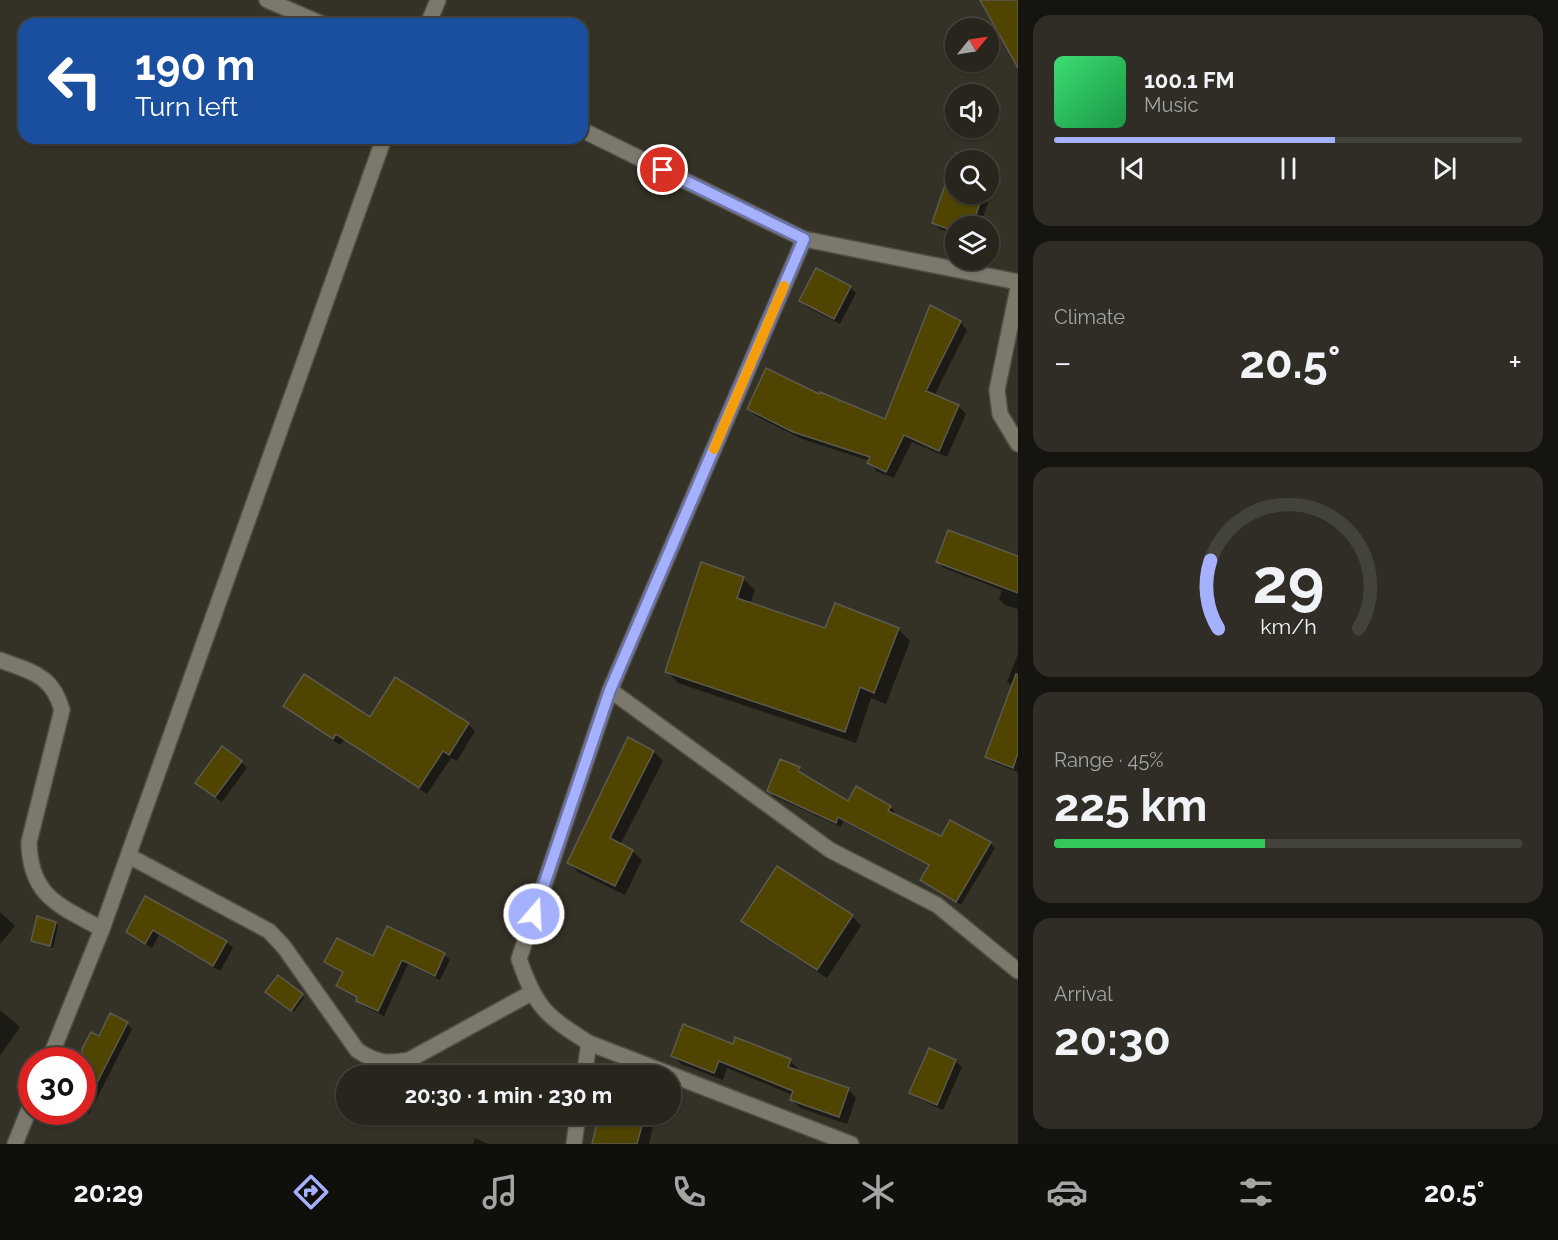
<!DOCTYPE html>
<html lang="en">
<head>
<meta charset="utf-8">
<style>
	:root { --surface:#27251c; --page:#2f2d25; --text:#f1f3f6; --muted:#a4a5a3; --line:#43423b; --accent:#a5b1fc }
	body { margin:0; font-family:Raleway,sans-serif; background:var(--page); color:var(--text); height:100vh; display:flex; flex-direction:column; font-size:22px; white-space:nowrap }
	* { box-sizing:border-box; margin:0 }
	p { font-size:20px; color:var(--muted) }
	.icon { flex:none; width:33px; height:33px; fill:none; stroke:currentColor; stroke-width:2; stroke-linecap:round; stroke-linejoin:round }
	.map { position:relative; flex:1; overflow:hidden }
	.sheet { display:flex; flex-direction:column; gap:15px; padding:15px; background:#15140f; width:540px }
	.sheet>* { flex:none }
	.banner { position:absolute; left:18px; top:18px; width:570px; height:126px; border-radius:18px; box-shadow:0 2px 4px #0004,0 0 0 2px var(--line); background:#1a4fa0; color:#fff; overflow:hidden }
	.needle { width:39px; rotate:60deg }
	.buttons { position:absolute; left:945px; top:18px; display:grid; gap:12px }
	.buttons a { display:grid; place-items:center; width:54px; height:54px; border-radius:50%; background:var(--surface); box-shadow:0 2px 4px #0004,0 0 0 2px var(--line); font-size:30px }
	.speed { position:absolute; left:18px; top:1047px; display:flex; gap:12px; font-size:30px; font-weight:700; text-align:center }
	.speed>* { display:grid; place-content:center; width:78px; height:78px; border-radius:50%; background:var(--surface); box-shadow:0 2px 4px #0004,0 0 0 2px var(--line); line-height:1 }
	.speed .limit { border:9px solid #d22; background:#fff; color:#111 }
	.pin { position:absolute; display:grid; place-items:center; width:51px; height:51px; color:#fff; margin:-26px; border:3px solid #fff; border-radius:50%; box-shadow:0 2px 6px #0007 }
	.me { position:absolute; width:66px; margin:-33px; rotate:19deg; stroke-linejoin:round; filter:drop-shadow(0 0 4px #0008) }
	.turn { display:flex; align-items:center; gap:21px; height:126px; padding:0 18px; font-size:27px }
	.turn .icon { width:78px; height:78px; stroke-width:2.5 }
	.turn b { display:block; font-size:42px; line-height:51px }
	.big { font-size:45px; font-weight:700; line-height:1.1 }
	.sheet .tile { flex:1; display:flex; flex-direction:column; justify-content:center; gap:9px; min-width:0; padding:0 21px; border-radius:18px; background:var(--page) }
	.sheet .dial { align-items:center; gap:0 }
	.dial svg { height:156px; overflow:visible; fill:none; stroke:var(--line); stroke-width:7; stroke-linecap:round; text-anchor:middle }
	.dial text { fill:var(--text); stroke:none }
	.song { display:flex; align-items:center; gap:18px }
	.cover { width:72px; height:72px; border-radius:9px; background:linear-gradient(135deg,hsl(140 70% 55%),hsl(140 70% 35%)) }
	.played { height:6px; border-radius:3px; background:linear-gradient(90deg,var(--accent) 60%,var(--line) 60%) }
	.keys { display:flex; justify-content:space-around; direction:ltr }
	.heat { display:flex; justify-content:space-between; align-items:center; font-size:33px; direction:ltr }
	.charge { height:9px; border-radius:4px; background:linear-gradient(90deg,#34c759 45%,var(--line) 0) }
	.trip { position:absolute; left:336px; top:1065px; width:345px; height:60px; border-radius:30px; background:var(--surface); box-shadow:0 2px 4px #0004,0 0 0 2px var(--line); font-weight:700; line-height:60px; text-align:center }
	.tab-bar { display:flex; height:96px; justify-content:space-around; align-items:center; background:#100f0b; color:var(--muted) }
	.tab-bar .icon { width:42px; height:42px }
	.tab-bar .current { color:var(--accent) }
	.tab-bar b { font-size:27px; color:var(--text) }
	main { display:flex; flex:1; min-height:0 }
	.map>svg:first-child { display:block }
	.shadow { fill:#0007 }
	.building { fill:#504401; stroke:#5d5a4e; stroke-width:1.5 }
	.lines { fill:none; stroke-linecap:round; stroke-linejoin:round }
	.minor-casing { stroke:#525046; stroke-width:18 }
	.minor { stroke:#7c796c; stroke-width:15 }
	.route-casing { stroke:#6b73a4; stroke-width:15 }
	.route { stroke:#a5b1fc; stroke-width:10 }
	.slow { stroke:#f59e0b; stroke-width:10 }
</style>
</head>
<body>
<main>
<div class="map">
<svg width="1018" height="1144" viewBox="0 0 1018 1144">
	<rect width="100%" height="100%" fill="#343126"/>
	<g class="shadow">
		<path d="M 957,155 L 973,160 L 956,160 L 956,194 L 988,194 L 988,166 L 998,173 L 980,226 L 956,226 L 956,235 L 940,229 L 934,223 Z"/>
		<path d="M 850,287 L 856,293 L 840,324 L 807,307 L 801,301 Z"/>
		<path d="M 960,322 L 967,330 L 934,396 L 958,406 L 966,414 L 947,457 L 912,442 L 894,478 L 876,471 L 870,461 L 802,439 L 756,416 L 748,409 L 820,396 L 885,421 Z"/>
		<path d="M 949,532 L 1018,558 L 1018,609 L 1005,605 L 999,599 L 1002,590 L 944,568 L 938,562 Z"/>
		<path d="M 743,579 L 755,590 L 750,604 L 826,630 L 898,629 L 910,641 L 886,704 L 871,698 L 856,743 L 678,683 L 667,671 Z"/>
		<path d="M 1018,654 L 1018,689 L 1007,682 Z"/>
		<path d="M 1009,696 L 1018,700 L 1018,772 L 992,762 L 987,757 Z"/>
		<path d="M 285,706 L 372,719 L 468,724 L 475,731 L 457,761 L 451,758 L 427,794 L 344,740 L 340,745 Z"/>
		<path d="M 628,739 L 654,752 L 663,761 L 620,845 L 632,851 L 642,860 L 625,895 L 578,872 L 569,863 Z"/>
		<path d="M 241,762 L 247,768 L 222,802 L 203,789 Z"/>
		<path d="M 799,768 L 803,776 L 848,803 L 890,807 L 895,811 L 892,815 L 942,838 L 990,843 L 995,848 L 961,905 L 922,880 L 930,867 L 843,821 L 841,827 L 773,796 L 769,791 Z"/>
		<path d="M 146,898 L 226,942 L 233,948 L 220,971 L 159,935 L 152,948 L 134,938 L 128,932 Z"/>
		<path d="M 0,912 L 15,926 L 0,944 Z"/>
		<path d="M 852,916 L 861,926 L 827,978 L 753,930 L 743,921 Z"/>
		<path d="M 56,923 L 58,926 L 53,948 L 33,941 Z"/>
		<path d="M 444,955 L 450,960 L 440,980 L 408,964 L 384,1016 L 363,1006 L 358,999 L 343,991 L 337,985 L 344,973 L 326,962 Z"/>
		<path d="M 270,994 L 302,995 L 304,998 L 294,1012 Z"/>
		<path d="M 0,1010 L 20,1027 L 0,1056 Z"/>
		<path d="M 127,1023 L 132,1029 L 89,1114 L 82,1111 L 82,1060 L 78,1060 L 92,1034 L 100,1038 Z"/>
		<path d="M 734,1046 L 790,1061 L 798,1069 L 797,1072 L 848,1089 L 856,1098 L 847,1124 L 800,1108 L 791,1099 L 793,1095 L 727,1068 L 723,1080 L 681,1064 L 673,1055 Z"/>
		<path d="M 955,1061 L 962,1067 L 943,1110 L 917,1098 L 911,1092 Z"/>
		<path d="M 601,1114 L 656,1114 L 649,1144 L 593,1144 Z"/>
		<path d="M 475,1138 L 488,1144 L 473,1144 Z"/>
	</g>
	<g class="building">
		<path d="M 980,0 L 1018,0 L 1018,68 Z"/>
		<path d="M 956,153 L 977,160 L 956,160 L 956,194 L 983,194 L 972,226 L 956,226 L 956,232 L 932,223 Z"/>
		<path d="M 816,268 L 851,286 L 834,319 L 799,301 Z"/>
		<path d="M 930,305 L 961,321 L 926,391 L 959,405 L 939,451 L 904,435 L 886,472 L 867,463 L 870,457 L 793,432 L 747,409 L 766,368 L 819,394 L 820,392 L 885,419 Z"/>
		<path d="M 948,530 L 1018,556 L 1018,593 L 936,562 Z"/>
		<path d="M 701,562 L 744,577 L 737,598 L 825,628 L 835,603 L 899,628 L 874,693 L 860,687 L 845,732 L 665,672 Z"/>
		<path d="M 304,674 L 370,717 L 395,677 L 469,723 L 449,755 L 443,751 L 419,788 L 336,734 L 333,739 L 283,706 Z"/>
		<path d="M 1016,674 L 1018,675 L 1018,753 L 1013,768 L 985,757 Z"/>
		<path d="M 628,737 L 654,751 L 610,838 L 633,850 L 615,886 L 567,863 Z"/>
		<path d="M 222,746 L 242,761 L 215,797 L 195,783 Z"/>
		<path d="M 780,759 L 800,767 L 798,771 L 848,801 L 856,786 L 891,806 L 888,811 L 941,836 L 950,820 L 991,842 L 956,902 L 920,880 L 929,865 L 838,817 L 836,823 L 767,791 Z"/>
		<path d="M 777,866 L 853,915 L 817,970 L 741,921 Z"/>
		<path d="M 145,896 L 227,941 L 213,966 L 153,930 L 145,944 L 126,932 Z"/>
		<path d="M 37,916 L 56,922 L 50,946 L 31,941 Z"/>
		<path d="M 387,926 L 445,953 L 435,976 L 402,960 L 378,1011 L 356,1001 L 357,997 L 336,986 L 343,972 L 324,962 L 337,938 L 373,956 Z"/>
		<path d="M 278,975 L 303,994 L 291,1011 L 265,992 Z"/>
		<path d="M 110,1013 L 128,1022 L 82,1112 L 82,1049 L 91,1032 L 99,1036 Z"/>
		<path d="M 683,1024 L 733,1044 L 735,1037 L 791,1059 L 788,1067 L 849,1088 L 839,1117 L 790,1100 L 793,1091 L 719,1061 L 714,1073 L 671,1056 Z"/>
		<path d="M 929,1048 L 956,1060 L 937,1105 L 909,1093 Z"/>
		<path d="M 599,1114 L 645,1114 L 637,1144 L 592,1144 Z"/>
	</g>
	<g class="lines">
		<g class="minor-casing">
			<g id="minor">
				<path d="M 267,0 L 322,24"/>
				<path d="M 428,24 L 438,0"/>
				<path d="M 582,130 L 804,239 L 1018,282"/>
				<path d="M 804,239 L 610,690 L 519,959 C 536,1008 545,1015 589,1043 L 851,1144"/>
				<path d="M 1018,288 L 997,390 L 1000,414 L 1018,444"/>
				<path d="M 0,660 C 31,672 52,674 62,710 L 29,842 C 30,897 60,906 102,929"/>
				<path d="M 610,690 L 830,850 L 937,905 L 1018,971"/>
				<path d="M 129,856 L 269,931 L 284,947 L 357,1050 C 376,1063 387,1064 409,1060 L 531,993"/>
				<path d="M 49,1060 L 102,929 L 384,138"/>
				<path d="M 584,1076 L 589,1043"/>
				<path d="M 15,1144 L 32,1102"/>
				<path d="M 574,1144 L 578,1114"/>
			</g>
		</g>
		<use href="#minor" class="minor"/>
	</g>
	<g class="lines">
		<g class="route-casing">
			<path id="route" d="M 534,914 L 610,690 L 804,239 L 663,170"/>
		</g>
		<use href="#route" class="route"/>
		<path class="slow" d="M 714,449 L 784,286"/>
	</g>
</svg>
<div class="buttons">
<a><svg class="needle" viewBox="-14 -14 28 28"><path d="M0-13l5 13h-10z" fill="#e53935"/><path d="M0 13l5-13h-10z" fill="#a4a5a3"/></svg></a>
<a><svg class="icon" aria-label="sound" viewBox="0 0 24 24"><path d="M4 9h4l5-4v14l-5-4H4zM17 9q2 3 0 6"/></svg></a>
<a><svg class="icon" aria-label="search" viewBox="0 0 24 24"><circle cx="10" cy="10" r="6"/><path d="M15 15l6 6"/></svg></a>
<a><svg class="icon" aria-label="layers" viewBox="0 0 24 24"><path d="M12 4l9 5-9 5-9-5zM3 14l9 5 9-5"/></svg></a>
</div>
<div class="speed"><div class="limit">30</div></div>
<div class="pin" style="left:663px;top:170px;background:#d93025"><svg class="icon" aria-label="arrive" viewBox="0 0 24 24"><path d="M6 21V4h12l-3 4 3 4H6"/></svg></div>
<svg class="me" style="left:534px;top:914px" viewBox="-20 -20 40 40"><circle r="17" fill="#a5b1fc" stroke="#fff" stroke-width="3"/><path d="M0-11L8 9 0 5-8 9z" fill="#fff"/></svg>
<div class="trip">20:30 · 1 min · 230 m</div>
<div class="banner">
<div class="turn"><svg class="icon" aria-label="left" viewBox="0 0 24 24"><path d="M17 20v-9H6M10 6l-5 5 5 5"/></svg><div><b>190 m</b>Turn left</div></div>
</div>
</div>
<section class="sheet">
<div class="tile">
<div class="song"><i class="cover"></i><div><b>100.1 FM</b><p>Music</p></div></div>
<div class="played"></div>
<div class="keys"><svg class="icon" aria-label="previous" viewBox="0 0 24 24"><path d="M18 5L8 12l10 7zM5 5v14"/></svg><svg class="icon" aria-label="pause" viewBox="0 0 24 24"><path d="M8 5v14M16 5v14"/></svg><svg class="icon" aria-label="next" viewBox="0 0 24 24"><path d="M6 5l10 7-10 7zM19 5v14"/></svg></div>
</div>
<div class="tile"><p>Climate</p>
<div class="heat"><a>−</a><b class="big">20.5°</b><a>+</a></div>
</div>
<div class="tile dial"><svg viewBox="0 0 100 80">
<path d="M14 69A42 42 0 1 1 86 69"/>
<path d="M14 69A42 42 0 0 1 10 34" stroke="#a5b1fc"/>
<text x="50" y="56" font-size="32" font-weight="700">29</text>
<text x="50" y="72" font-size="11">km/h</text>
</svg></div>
<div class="tile"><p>Range · 45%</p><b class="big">225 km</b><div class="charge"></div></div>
<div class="tile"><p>Arrival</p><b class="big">20:30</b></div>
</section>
</main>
<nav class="tab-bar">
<b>20:29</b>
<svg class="icon current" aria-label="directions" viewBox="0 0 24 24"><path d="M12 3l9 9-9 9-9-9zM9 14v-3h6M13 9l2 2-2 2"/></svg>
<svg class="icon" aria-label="music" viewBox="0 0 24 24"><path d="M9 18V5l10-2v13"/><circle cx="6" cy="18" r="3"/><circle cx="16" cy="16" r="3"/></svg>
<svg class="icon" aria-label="phone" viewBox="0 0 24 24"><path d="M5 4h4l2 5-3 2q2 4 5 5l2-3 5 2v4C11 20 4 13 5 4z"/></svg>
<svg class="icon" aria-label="climate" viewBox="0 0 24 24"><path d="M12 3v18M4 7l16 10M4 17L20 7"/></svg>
<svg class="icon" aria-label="car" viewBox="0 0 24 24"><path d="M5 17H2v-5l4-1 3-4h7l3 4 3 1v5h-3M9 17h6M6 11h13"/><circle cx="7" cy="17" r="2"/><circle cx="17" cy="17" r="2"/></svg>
<svg class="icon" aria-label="filters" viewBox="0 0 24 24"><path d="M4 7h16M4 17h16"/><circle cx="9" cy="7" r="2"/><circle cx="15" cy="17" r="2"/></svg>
<b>20.5°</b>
</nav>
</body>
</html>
